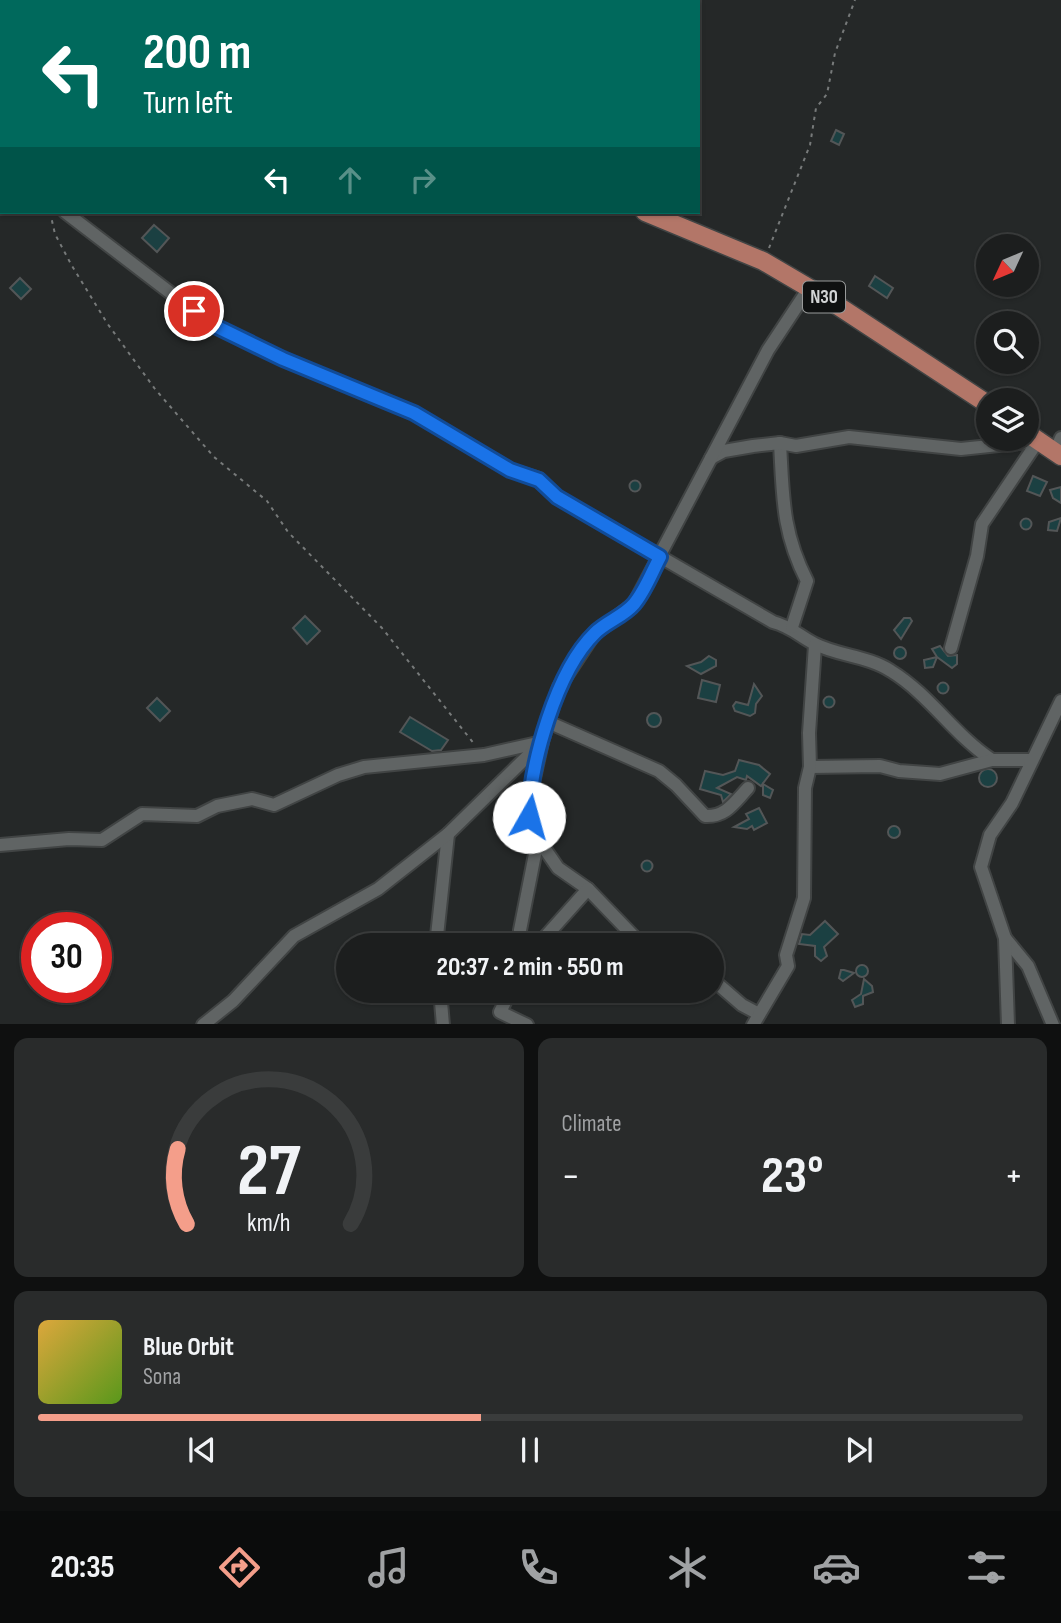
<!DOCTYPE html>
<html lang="en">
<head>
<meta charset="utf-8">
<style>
	:root { --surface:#1c1e1e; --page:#292b2b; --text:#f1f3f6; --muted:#a0a2a4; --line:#3a3c3c; --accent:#f49e8a }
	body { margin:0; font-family:"Sofia Sans Condensed",sans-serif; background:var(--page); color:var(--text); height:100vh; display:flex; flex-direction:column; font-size:26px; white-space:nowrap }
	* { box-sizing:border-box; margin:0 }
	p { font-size:23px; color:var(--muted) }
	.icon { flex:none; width:38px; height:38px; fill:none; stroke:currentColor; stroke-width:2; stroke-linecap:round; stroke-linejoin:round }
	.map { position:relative; height:1024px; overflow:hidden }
	.drawer { display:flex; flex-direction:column; gap:14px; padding:14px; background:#0f1010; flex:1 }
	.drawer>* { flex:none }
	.hud { position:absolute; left:0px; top:0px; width:700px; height:214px; box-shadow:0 2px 5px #0004,0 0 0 2px var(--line); background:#00695c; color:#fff; overflow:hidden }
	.needle { width:46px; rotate:226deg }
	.fabs { position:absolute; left:976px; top:234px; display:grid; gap:14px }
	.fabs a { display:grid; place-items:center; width:63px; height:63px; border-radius:50%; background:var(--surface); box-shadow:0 2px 5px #0004,0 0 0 2px var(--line); font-size:35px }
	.speed { position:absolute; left:21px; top:912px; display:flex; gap:14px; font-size:35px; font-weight:700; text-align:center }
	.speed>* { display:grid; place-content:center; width:91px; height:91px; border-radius:50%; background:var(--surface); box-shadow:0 2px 5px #0004,0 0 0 2px var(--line); line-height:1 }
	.speed .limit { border:10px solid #d22; background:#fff; color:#111 }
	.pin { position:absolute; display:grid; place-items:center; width:60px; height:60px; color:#fff; margin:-30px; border:4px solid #fff; border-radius:50%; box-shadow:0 2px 7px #0007 }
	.me { position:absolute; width:77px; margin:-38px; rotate:7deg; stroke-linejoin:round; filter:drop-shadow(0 0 5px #0008) }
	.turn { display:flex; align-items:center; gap:24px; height:147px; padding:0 28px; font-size:32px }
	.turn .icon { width:91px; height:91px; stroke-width:2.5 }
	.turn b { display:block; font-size:49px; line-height:60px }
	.lanes { display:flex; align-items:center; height:66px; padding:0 28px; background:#0003; justify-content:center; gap:35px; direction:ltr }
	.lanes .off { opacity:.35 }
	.big { font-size:52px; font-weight:700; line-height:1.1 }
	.drawer .tile { flex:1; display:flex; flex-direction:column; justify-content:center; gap:10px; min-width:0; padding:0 24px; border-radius:14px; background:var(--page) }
	.drawer .dial { align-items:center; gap:0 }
	.dial svg { height:182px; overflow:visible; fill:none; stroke:var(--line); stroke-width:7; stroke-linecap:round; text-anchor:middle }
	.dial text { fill:var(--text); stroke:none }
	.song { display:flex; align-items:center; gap:21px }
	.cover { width:84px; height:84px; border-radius:10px; background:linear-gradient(135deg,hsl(40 70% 55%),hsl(90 70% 35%)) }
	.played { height:7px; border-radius:4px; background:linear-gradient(90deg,var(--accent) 45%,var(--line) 45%) }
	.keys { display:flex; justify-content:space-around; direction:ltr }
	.heat { display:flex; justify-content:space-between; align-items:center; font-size:38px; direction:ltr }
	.drawer .tiles { flex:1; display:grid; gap:14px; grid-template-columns:1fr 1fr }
	.tile:last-child { grid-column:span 2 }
	.trip { position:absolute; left:336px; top:933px; width:388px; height:70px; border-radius:35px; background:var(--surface); box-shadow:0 2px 5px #0004,0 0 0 2px var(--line); font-weight:700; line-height:70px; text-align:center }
	.tabs { display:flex; height:112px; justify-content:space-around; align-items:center; background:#0b0c0c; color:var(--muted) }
	.tabs .icon { width:49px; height:49px }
	.tabs .current { color:var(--accent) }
	.tabs b { font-size:32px; color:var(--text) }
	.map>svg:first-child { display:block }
	.building { fill:#1b4042; stroke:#535657; stroke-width:2 }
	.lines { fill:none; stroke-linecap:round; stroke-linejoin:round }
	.street-casing { stroke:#414444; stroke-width:16 }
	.primary-casing { stroke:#414444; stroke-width:21 }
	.path { stroke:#777a7a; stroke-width:2; stroke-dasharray:3.5 5; stroke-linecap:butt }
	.street { stroke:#606464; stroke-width:12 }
	.primary { stroke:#b37668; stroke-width:18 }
	.route-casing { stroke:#114b97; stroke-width:18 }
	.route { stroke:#1a73e8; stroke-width:12 }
	.labels { text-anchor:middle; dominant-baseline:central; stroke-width:6; stroke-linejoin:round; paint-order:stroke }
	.shield { fill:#0f1111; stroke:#989a9a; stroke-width:2 }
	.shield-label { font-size:19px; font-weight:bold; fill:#d2d4d5 }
</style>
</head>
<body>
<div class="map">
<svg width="1061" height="1025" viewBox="0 0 1061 1025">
	<rect width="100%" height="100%" fill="#252828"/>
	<g class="building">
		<path d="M 836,130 L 844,134 L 839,145 L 831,141 Z"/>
		<path d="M 154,225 L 169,238 L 157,252 L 142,238 Z"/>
		<path d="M 875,276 L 893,288 L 887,298 L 869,286 Z"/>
		<path d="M 20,278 L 31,289 L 21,299 L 10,288 Z"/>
		<path d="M 1033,476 L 1047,482 L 1040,496 L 1027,491 Z"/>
		<circle cx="635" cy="486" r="5.5"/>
		<path d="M 1061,487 L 1061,503 L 1053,498 L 1050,490 Z"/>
		<path d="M 1061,518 L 1057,531 L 1048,530 L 1049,522 Z"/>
		<circle cx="1026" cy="524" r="5.5"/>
		<path d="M 305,616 L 320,631 L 307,644 L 293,628 Z"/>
		<path d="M 904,618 L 910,618 L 912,621 L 901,639 L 894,630 Z"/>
		<path d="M 940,646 L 948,656 L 957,655 L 957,664 L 952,668 L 937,657 L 933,667 L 925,668 L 924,660 L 937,657 L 932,649 Z"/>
		<circle cx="900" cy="653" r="6"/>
		<path d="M 709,656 L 716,660 L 716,666 L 701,674 L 687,666 L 701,662 Z"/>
		<path d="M 702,680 L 720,685 L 716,702 L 698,698 Z"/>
		<circle cx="943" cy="688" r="5.5"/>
		<path d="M 754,684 L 762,696 L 756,704 L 755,713 L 750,716 L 735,711 L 733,706 L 736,702 L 748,705 Z"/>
		<circle cx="829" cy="702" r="5.5"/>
		<path d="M 157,698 L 170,711 L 160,721 L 147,708 Z"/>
		<circle cx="654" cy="720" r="7"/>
		<path d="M 410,717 L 448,740 L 441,750 L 432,751 L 400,732 Z"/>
		<path d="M 739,760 L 759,765 L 770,774 L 761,786 L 747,776 L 746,780 L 737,777 L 717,788 L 731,794 L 723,802 L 721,795 L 700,789 L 705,771 L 723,775 L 735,771 Z"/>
		<circle cx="988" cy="778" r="9"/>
		<path d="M 763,784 L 773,790 L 770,798 L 763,795 Z"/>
		<path d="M 759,808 L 767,823 L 754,830 L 752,826 L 747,829 L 734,827 L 749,819 L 746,814 Z"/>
		<circle cx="894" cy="832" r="6"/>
		<circle cx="647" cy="866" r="5.5"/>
		<path d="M 825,921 L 838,934 L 824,947 L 827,956 L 821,961 L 815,956 L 815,946 L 799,944 L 802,934 L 810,935 Z"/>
		<circle cx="862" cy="971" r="6"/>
		<path d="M 841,970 L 844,970 L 854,973 L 843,981 L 839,978 Z"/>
		<path d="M 864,979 L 872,986 L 873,992 L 863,996 L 863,1004 L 855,1007 L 852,1000 L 861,994 Z"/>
	</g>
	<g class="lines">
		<g class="street-casing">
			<g id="street">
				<path d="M 117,0 L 127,2"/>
				<path d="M 0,150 L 2,152"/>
				<path d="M 65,212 L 211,324 L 283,359 L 414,413 L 510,470 L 539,479 L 557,497 L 773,622 C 792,627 799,636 815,644 C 839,656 868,656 891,671 C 930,695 954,735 992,760"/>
				<path d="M 780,443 C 783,497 782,532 807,581 L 792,627"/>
				<path d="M 1055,452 L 1061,438"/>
				<path d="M 711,458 L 724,451 L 753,446 L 780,443 L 796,446 L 849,437 L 961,449 L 1038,441"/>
				<path d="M 951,648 L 977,556 L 982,524 L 1038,441"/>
				<path d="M 548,722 L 659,771 L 676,785 L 705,816 C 726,817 734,803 748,788"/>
				<path d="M 810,767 L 880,766 L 899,771 L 940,774 L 992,760 L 1030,760"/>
				<path d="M 538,839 L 558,868 L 588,889 L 640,943 L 649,945"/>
				<path d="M 0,845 L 69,839 L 102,840 L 142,814 L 197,816 L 217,806 L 252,799 L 274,805 L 338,775 L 364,767 L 484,755 L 542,742"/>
				<path d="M 1005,938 L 1028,966 L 1053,1025"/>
				<path d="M 436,945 L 448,834"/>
				<path d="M 522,945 L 520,930 L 538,839 L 529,818 L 529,801 L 542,742 L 559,687 L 594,634 L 634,604 L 768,350 L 809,288"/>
				<path d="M 538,945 L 588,889"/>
				<path d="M 712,979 L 742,1005 L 759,1014"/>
				<path d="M 440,990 L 443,1025"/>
				<path d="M 511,990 L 500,1012 L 527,1025"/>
				<path d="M 203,1025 L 233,1001 L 294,936 L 378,889 L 448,834 L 542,742"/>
				<path d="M 753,1025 L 788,966 L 786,955 L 804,898 L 805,788 L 810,767 L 809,733 L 815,645"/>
				<path d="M 1008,1025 L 1005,938 L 981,867 L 990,835 L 1012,803 L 1061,701"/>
			</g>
		</g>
		<g class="primary-casing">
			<g id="primary">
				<path d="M 441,0 L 442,2"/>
				<path d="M 645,212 L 763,261 L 826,298 L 989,405"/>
				<path d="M 1027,433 L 1061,456"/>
			</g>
		</g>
		<g class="path">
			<path d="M 50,212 L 55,234 L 72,266 L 107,323 L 155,389 L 214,457 L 267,501 L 288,532 L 382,628 L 475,745"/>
			<path d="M 769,248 L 810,145 L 816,108 L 827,94 L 835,53 L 855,0"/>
		</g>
		<use href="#street" class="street"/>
		<use href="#primary" class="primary"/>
	</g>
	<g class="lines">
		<g class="route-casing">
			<path id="route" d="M 194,311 L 211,324 L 283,359 L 414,413 L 510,470 L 539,480 L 557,497 L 660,557 C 652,572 645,591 634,604 C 624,616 606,622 595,633 C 556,671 530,764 529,817"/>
		</g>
		<use href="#route" class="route"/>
	</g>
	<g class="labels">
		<rect class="shield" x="803" y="281.5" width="42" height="31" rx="5"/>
		<g class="shield-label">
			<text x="824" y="297">N30</text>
		</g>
	</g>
</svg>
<div class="fabs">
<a><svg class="needle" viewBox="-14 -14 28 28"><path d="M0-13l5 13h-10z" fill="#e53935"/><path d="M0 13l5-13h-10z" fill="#a0a2a4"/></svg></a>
<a><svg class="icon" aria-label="search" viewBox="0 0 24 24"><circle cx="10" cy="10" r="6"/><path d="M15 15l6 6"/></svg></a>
<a><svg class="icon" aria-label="layers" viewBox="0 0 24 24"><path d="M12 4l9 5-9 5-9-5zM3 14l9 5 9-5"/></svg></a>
</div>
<div class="speed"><div class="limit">30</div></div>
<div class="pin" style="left:194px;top:311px;background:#d93025"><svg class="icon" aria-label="arrive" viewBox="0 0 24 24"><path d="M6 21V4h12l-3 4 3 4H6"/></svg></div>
<svg class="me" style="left:529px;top:817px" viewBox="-20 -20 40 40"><circle r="19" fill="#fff"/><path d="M0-13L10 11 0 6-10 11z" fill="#1a73e8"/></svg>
<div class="trip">20:37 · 2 min · 550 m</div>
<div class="hud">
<div class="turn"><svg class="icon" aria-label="left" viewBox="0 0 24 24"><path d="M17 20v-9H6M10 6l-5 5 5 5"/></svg><div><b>200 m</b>Turn left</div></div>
<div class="lanes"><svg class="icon" aria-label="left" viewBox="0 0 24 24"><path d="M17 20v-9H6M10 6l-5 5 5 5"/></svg><svg class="icon off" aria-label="ahead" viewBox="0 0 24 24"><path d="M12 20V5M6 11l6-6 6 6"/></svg><svg class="icon off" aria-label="right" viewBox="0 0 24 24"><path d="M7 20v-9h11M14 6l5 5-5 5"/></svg></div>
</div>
</div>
<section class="drawer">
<div class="tiles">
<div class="tile dial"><svg viewBox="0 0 100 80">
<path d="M14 69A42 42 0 1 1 86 69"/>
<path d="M14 69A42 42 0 0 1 10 36" stroke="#f49e8a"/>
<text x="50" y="56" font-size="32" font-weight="700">27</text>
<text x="50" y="72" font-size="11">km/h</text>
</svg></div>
<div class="tile"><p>Climate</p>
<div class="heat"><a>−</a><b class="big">23°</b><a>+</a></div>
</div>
<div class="tile">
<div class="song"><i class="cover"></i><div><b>Blue Orbit</b><p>Sona</p></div></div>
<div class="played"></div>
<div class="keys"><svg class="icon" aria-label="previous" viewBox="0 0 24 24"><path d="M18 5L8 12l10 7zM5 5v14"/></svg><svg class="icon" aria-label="pause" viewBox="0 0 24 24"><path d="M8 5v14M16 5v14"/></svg><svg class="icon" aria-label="next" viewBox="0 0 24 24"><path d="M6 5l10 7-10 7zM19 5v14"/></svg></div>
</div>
</div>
</section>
<nav class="tabs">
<b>20:35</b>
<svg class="icon current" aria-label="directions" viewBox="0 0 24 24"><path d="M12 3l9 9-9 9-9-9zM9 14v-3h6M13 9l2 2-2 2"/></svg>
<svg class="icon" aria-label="music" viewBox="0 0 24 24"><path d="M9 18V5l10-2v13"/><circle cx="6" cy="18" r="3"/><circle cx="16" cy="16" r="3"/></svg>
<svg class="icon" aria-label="phone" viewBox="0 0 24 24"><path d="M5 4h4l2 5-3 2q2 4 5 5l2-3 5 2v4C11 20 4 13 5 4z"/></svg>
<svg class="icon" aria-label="climate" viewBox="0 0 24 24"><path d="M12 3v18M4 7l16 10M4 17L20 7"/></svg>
<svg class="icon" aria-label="car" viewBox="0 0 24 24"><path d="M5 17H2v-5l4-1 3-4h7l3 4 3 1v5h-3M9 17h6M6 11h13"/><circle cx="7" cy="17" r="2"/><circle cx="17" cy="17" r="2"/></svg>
<svg class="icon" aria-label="filters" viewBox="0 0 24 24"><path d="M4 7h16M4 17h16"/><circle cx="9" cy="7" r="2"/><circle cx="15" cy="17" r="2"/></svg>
</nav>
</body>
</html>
